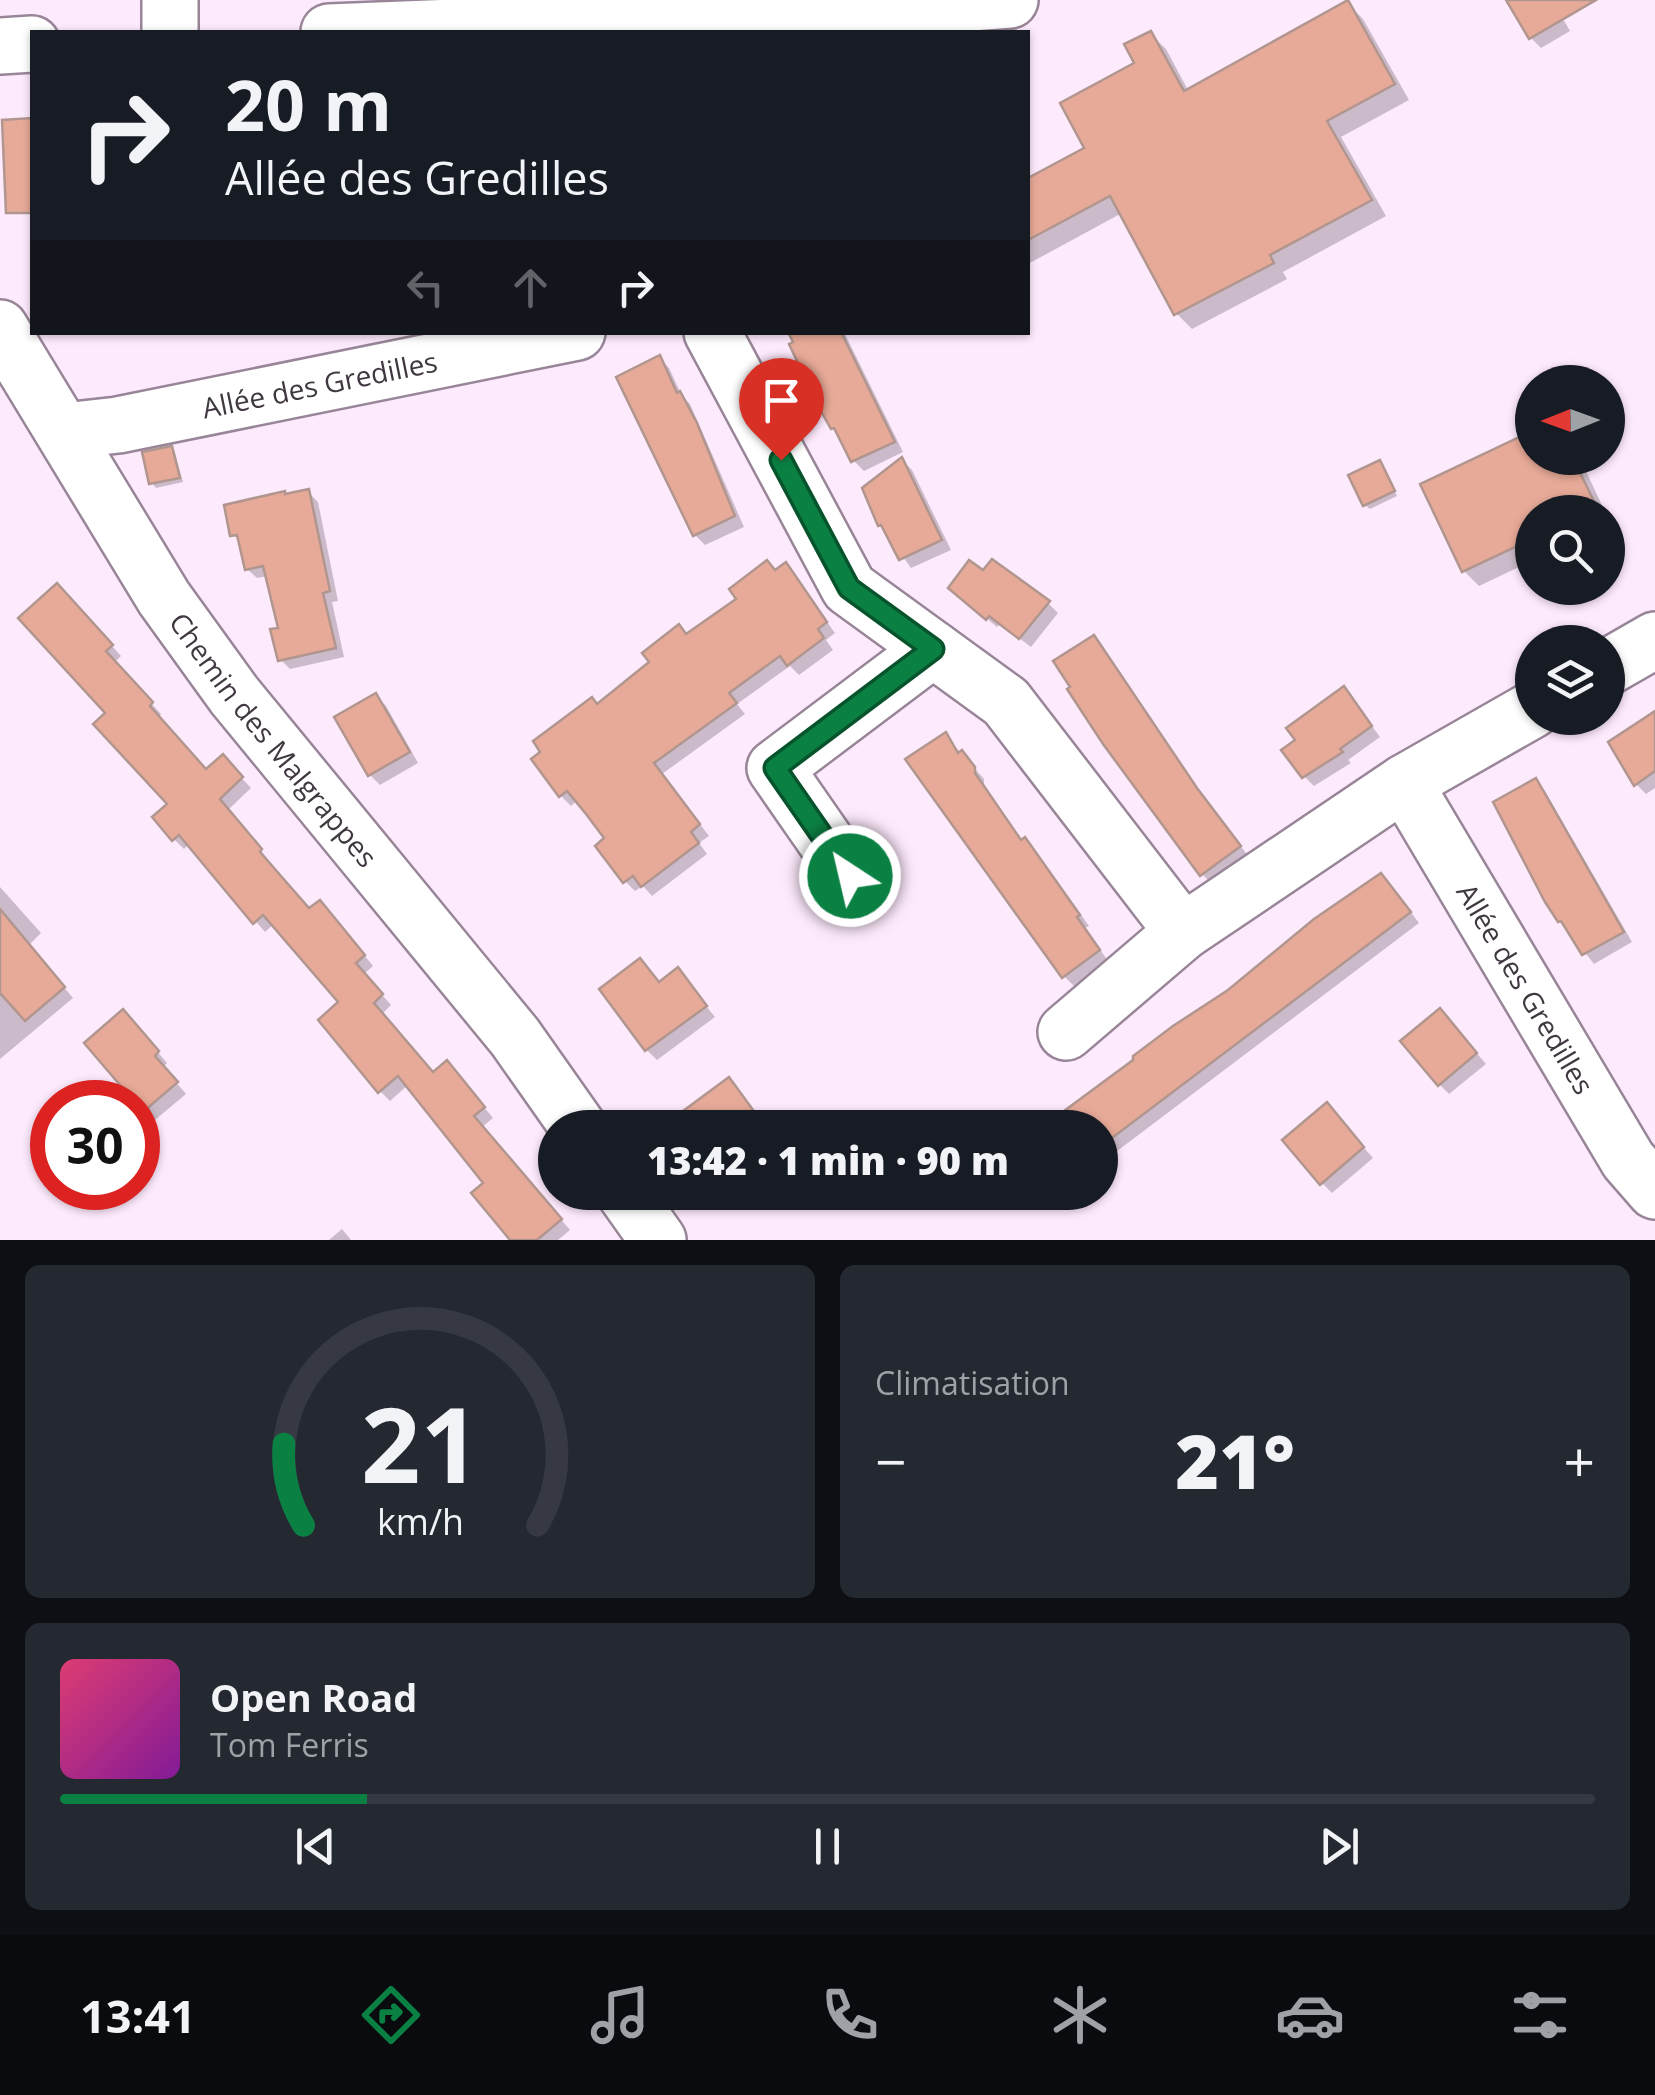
<!DOCTYPE html>
<html lang="fr">
<head>
<meta charset="utf-8">
<style>
	:root { --surface:#171b24; --page:#242831; --text:#f1f3f6; --muted:#9ea1a6; --line:#363941; --accent:#0b8043 }
	body { margin:0; font-family:"Open Sans",sans-serif; background:var(--page); color:var(--text); height:100vh; display:flex; flex-direction:column; font-size:38px; white-space:nowrap }
	* { box-sizing:border-box; margin:0 }
	p { font-size:32px; color:var(--muted) }
	.icon { flex:none; width:55px; height:55px; fill:none; stroke:currentColor; stroke-width:2; stroke-linecap:round; stroke-linejoin:round }
	.map { position:relative; height:1240px; overflow:hidden }
	.side { display:flex; flex-direction:column; gap:25px; padding:25px; background:#0d0f14; flex:1 }
	.side>* { flex:none }
	.top-card { position:absolute; left:30px; top:30px; width:1000px; height:305px; border-radius:0px; box-shadow:0 2px 8px #0004; background:#171b24; color:var(--text); overflow:hidden }
	.needle { width:65px; rotate:269deg }
	.controls { position:absolute; left:1515px; top:365px; display:grid; gap:20px }
	.controls a { display:grid; place-items:center; width:110px; height:110px; border-radius:50%; background:var(--surface); box-shadow:0 2px 8px #0004; font-size:50px }
	.speed { position:absolute; left:30px; top:1080px; display:flex; gap:20px; font-size:50px; font-weight:700; text-align:center }
	.speed>* { display:grid; place-content:center; width:130px; height:130px; border-radius:50%; background:var(--surface); box-shadow:0 2px 8px #0004; line-height:1 }
	.speed .limit { border:15px solid #d22; background:#fff; color:#111 }
	.pin { position:absolute; display:grid; place-items:center; width:85px; height:85px; color:#fff; margin:-102px -42px; border-radius:50% 50% 50% 0; rotate:-45deg; box-shadow:0 0 10px #0007 }
	.pin .icon { rotate:45deg }
	.me { position:absolute; width:110px; margin:-55px; rotate:325deg; stroke-linejoin:round; filter:drop-shadow(0 0 8px #0008) }
	.turn { display:flex; align-items:center; gap:35px; height:210px; padding:0 30px; font-size:45px }
	.turn .icon { width:130px; height:130px; stroke-width:2.5 }
	.turn b { display:block; font-size:70px; line-height:85px }
	.lanes { display:flex; align-items:center; height:95px; padding:0 30px; background:#0003; justify-content:center; gap:50px; direction:ltr }
	.lanes .off { opacity:.35 }
	.big { font-size:75px; font-weight:800; line-height:1.1 }
	.side .tile { flex:1; display:flex; flex-direction:column; justify-content:center; gap:15px; min-width:0; padding:0 35px; border-radius:15px; background:var(--page) }
	.side .dial { align-items:center; gap:0 }
	.dial svg { height:260px; overflow:visible; fill:none; stroke:var(--line); stroke-width:7; stroke-linecap:round; text-anchor:middle }
	.dial text { fill:var(--text); stroke:none }
	.song { display:flex; align-items:center; gap:30px }
	.cover { width:120px; height:120px; border-radius:15px; background:linear-gradient(135deg,hsl(340 70% 55%),hsl(290 70% 35%)) }
	.played { height:10px; border-radius:5px; background:linear-gradient(90deg,var(--accent) 20%,var(--line) 20%) }
	.keys { display:flex; justify-content:space-around; direction:ltr }
	.heat { display:flex; justify-content:space-between; align-items:center; font-size:55px; direction:ltr }
	.side .tiles { flex:1; display:grid; gap:25px; grid-template-columns:1fr 1fr }
	.tile:last-child { grid-column:span 2 }
	.trip { position:absolute; left:538px; top:1110px; width:580px; height:100px; border-radius:50px; background:var(--surface); box-shadow:0 2px 8px #0004; font-weight:800; line-height:100px; text-align:center }
	.menu { display:flex; height:160px; justify-content:space-around; align-items:center; background:#090b0e; color:var(--muted) }
	.menu .icon { width:70px; height:70px }
	.menu .active { color:var(--accent) }
	.menu b { font-size:45px; color:var(--text) }
	.map>svg:first-child { display:block }
	.shadow { fill:#0003 }
	.building { fill:#e8aa98; stroke:#b1968f; stroke-width:2.5 }
	.lines { fill:none; stroke-linecap:round; stroke-linejoin:round }
	.minor-casing { stroke:#988698; stroke-width:60 }
	.minor { stroke:#fff; stroke-width:55 }
	.route-casing { stroke:#07532c; stroke-width:25 }
	.route { stroke:#0b8043; stroke-width:18 }
	.labels { text-anchor:middle; dominant-baseline:central; stroke-width:8; stroke-linejoin:round; paint-order:stroke }
	.street-label { font-size:28px; fill:#403840; stroke:#fefefe }
</style>
</head>
<body>
<div class="map">
<svg width="1655" height="1240" viewBox="0 0 1655 1240">
	<rect width="100%" height="100%" fill="#feeafd"/>
	<g class="shadow">
		<path d="M 1509,0 L 1552,0 L 1570,31 L 1541,48 L 1531,38 Z"/>
		<path d="M 1347,3 L 1363,19 L 1409,100 L 1341,137 L 1386,216 L 1283,272 L 1287,279 L 1192,329 L 1176,313 L 1122,213 L 1028,264 L 1028,181 L 1088,149 L 1138,64 L 1150,34 L 1166,49 L 1189,92 Z"/>
		<path d="M 789,332 L 844,332 L 903,452 L 864,471 L 853,460 L 820,405 Z"/>
		<path d="M 659,358 L 669,368 L 682,396 L 690,404 L 744,527 L 705,545 L 695,535 Z"/>
		<path d="M 1532,434 L 1532,458 L 1580,458 L 1605,512 L 1532,512 L 1532,561 L 1479,586 L 1464,571 L 1423,486 Z"/>
		<path d="M 171,449 L 175,453 L 183,482 L 156,488 L 152,483 Z"/>
		<path d="M 902,460 L 912,470 L 951,550 L 911,568 L 880,525 Z"/>
		<path d="M 1384,468 L 1397,496 L 1370,509 L 1365,505 Z"/>
		<path d="M 308,492 L 318,502 L 338,601 L 332,602 L 344,657 L 290,669 L 280,659 L 281,630 L 268,576 L 257,578 L 247,569 L 241,543 L 233,534 L 286,496 Z"/>
		<path d="M 786,565 L 835,633 L 826,640 L 833,650 L 799,675 L 790,666 L 737,704 L 745,714 L 662,774 L 709,836 L 699,843 L 707,854 L 652,896 L 643,886 L 635,891 L 625,881 L 607,839 L 578,800 L 571,806 L 561,796 L 597,706 Z"/>
		<path d="M 67,596 L 121,656 L 114,663 L 161,714 L 158,718 L 207,772 L 223,758 L 251,788 L 228,810 L 310,911 L 330,913 L 373,966 L 364,974 L 391,1005 L 382,1014 L 433,1075 L 456,1073 L 493,1118 L 482,1127 L 570,1230 L 558,1240 L 513,1240 L 486,1183 L 408,1085 L 390,1101 L 380,1091 L 342,1003 L 274,924 L 265,932 L 189,844 L 184,849 L 174,839 L 170,804 L 108,713 Z"/>
		<path d="M 961,597 L 1048,603 L 1058,613 L 1031,647 L 1000,624 L 997,627 Z"/>
		<path d="M 1093,638 L 1103,648 L 1206,801 L 1249,857 L 1212,884 L 1202,874 Z"/>
		<path d="M 1344,689 L 1380,737 L 1348,760 L 1351,763 L 1314,786 L 1304,776 L 1299,740 Z"/>
		<path d="M 376,696 L 386,706 L 418,763 L 380,785 L 370,775 L 338,717 Z"/>
		<path d="M 1655,712 L 1655,788 L 1646,794 L 1636,784 Z"/>
		<path d="M 945,735 L 984,779 L 984,785 L 1023,842 L 1035,850 L 1089,926 L 1085,928 L 1108,961 L 1074,986 L 1064,976 Z"/>
		<path d="M 1535,781 L 1545,791 L 1632,942 L 1594,964 L 1560,921 Z"/>
		<path d="M 1391,886 L 1419,923 L 1100,1164 L 1100,1128 L 1046,1128 L 1073,1104 L 1075,1106 Z"/>
		<path d="M 0,887 L 41,933 L 29,945 L 73,998 L 0,1059 Z"/>
		<path d="M 640,961 L 660,984 L 678,971 L 715,1017 L 657,1060 L 647,1050 Z"/>
		<path d="M 1450,1022 L 1486,1064 L 1449,1094 L 1439,1084 Z"/>
		<path d="M 133,1023 L 167,1063 L 163,1067 L 186,1094 L 155,1120 L 145,1110 Z"/>
		<path d="M 738,1089 L 764,1124 L 760,1128 L 674,1128 Z"/>
		<path d="M 1336,1116 L 1373,1158 L 1332,1193 L 1322,1183 Z"/>
		<path d="M 342,1229 L 351,1240 L 329,1240 Z"/>
	</g>
	<g class="building">
		<path d="M 1348,0 L 1395,84 L 1327,121 L 1372,200 L 1270,255 L 1274,263 L 1174,315 L 1110,196 L 1028,240 L 1028,178 L 1084,148 L 1060,103 L 1134,63 L 1124,44 L 1151,31 L 1184,91 Z"/>
		<path d="M 1506,0 L 1596,0 L 1529,39 Z"/>
		<path d="M 32,118 L 32,213 L 6,213 L 2,120 Z"/>
		<path d="M 788,332 L 841,332 L 895,442 L 851,462 L 834,428 L 831,429 L 818,406 L 789,344 L 793,342 Z"/>
		<path d="M 660,355 L 677,393 L 680,391 L 697,423 L 735,516 L 693,536 L 616,377 Z"/>
		<path d="M 1532,431 L 1532,458 L 1573,458 L 1599,512 L 1532,512 L 1532,539 L 1462,572 L 1420,484 Z"/>
		<path d="M 172,446 L 180,478 L 149,484 L 142,452 Z"/>
		<path d="M 902,457 L 942,540 L 899,560 L 881,525 L 878,526 L 862,488 Z"/>
		<path d="M 1380,460 L 1395,491 L 1363,506 L 1348,475 Z"/>
		<path d="M 309,489 L 330,591 L 323,593 L 336,648 L 278,661 L 270,629 L 278,628 L 263,566 L 245,570 L 237,535 L 230,536 L 224,505 L 285,491 L 285,494 Z"/>
		<path d="M 992,559 L 1050,601 L 1019,639 L 989,616 L 986,620 L 948,588 L 969,560 L 983,570 Z"/>
		<path d="M 767,560 L 775,570 L 786,562 L 827,622 L 818,629 L 824,638 L 787,666 L 780,656 L 729,693 L 737,703 L 654,763 L 700,824 L 691,832 L 699,843 L 641,887 L 633,876 L 623,883 L 595,846 L 604,838 L 586,814 L 567,791 L 559,797 L 531,759 L 540,752 L 533,741 L 592,697 L 597,704 L 649,662 L 642,653 L 679,624 L 686,634 L 736,599 L 729,589 Z"/>
		<path d="M 57,583 L 113,645 L 106,651 L 153,702 L 150,706 L 206,769 L 223,754 L 243,777 L 220,799 L 262,849 L 260,852 L 309,908 L 320,900 L 365,955 L 356,963 L 383,994 L 374,1003 L 433,1072 L 447,1060 L 485,1107 L 474,1116 L 562,1219 L 537,1240 L 510,1240 L 471,1193 L 483,1183 L 398,1076 L 378,1093 L 318,1020 L 338,1002 L 263,915 L 253,924 L 179,835 L 172,841 L 152,817 L 167,804 L 93,724 L 105,713 L 18,618 Z"/>
		<path d="M 1094,635 L 1197,788 L 1241,846 L 1200,876 L 1103,744 L 1067,689 L 1070,687 L 1053,661 Z"/>
		<path d="M 1344,686 L 1372,726 L 1340,749 L 1343,752 L 1302,778 L 1281,750 L 1295,740 L 1286,728 Z"/>
		<path d="M 376,693 L 410,752 L 368,776 L 334,717 Z"/>
		<path d="M 1655,711 L 1655,771 L 1634,786 L 1608,742 Z"/>
		<path d="M 946,732 L 958,753 L 962,750 L 975,767 L 975,773 L 1021,840 L 1025,837 L 1080,915 L 1077,917 L 1100,950 L 1062,978 L 905,759 Z"/>
		<path d="M 1536,778 L 1624,932 L 1582,955 L 1561,921 L 1558,922 L 1545,902 L 1493,802 Z"/>
		<path d="M 1381,873 L 1411,912 L 1100,1147 L 1100,1128 L 1041,1128 L 1133,1060 L 1133,1056 L 1173,1026 L 1228,990 L 1314,919 Z"/>
		<path d="M 0,909 L 65,987 L 25,1021 L 0,993 Z"/>
		<path d="M 640,958 L 659,982 L 678,967 L 707,1006 L 645,1051 L 599,989 Z"/>
		<path d="M 1440,1008 L 1477,1053 L 1438,1086 L 1400,1041 Z"/>
		<path d="M 123,1009 L 159,1051 L 155,1056 L 178,1082 L 143,1112 L 84,1043 Z"/>
		<path d="M 729,1077 L 756,1114 L 740,1128 L 660,1128 Z"/>
		<path d="M 1327,1102 L 1364,1147 L 1320,1185 L 1282,1140 Z"/>
	</g>
	<g class="lines">
		<g class="minor-casing">
			<g id="minor">
				<path d="M 170,32 L 170,0"/>
				<path d="M 329,32 L 879,10 L 1010,0"/>
				<path d="M 0,46 L 32,44"/>
				<path id="s1" d="M 0,328 L 164,598 L 234,695 L 515,1037 L 579,1128"/>
				<path id="s2" d="M 712,332 L 849,588 L 1006,702 L 1183,932 L 1404,783 L 1628,1160 L 1655,1191"/>
				<path id="s3" d="M 64,431 L 118,425 L 577,332"/>
				<path d="M 1608,667 L 1655,640"/>
				<path d="M 1404,783 L 1532,710"/>
				<path d="M 850,876 L 775,768 L 933,649"/>
				<path d="M 1066,1032 L 1183,932"/>
				<path d="M 624,1192 L 658,1240"/>
			</g>
		</g>
		<use href="#minor" class="minor"/>
	</g>
	<g class="lines">
		<g class="route-casing">
			<path id="route" d="M 781,460 L 849,588 L 933,649 L 775,768 L 850,876"/>
		</g>
		<use href="#route" class="route"/>
	</g>
	<g class="labels">
		<g class="street-label">
			<text stroke="none"><textPath href="#s3" startOffset="260">Allée des Gredilles</textPath></text>
			<text stroke="none"><textPath href="#s1" startOffset="495">Chemin des Malgrappes</textPath></text>
			<text stroke="none"><textPath href="#s2" startOffset="1280">Allée des Gredilles</textPath></text>
		</g>
	</g>
</svg>
<div class="controls">
<a><svg class="needle" viewBox="-14 -14 28 28"><path d="M0-13l5 13h-10z" fill="#e53935"/><path d="M0 13l5-13h-10z" fill="#9ea1a6"/></svg></a>
<a><svg class="icon" aria-label="search" viewBox="0 0 24 24"><circle cx="10" cy="10" r="6"/><path d="M15 15l6 6"/></svg></a>
<a><svg class="icon" aria-label="layers" viewBox="0 0 24 24"><path d="M12 4l9 5-9 5-9-5zM3 14l9 5 9-5"/></svg></a>
</div>
<div class="speed"><div class="limit">30</div></div>
<div class="pin" style="left:781px;top:460px;background:#d93025"><svg class="icon" aria-label="arrive" viewBox="0 0 24 24"><path d="M6 21V4h12l-3 4 3 4H6"/></svg></div>
<svg class="me" style="left:850px;top:876px" viewBox="-20 -20 40 40"><circle r="17" fill="#0b8043" stroke="#fff" stroke-width="3"/><path d="M0-11L8 9 0 5-8 9z" fill="#fff"/></svg>
<div class="trip">13:42 · 1 min · 90 m</div>
<div class="top-card">
<div class="turn"><svg class="icon" aria-label="right" viewBox="0 0 24 24"><path d="M7 20v-9h11M14 6l5 5-5 5"/></svg><div><b>20 m</b>Allée des Gredilles</div></div>
<div class="lanes"><svg class="icon off" aria-label="left" viewBox="0 0 24 24"><path d="M17 20v-9H6M10 6l-5 5 5 5"/></svg><svg class="icon off" aria-label="ahead" viewBox="0 0 24 24"><path d="M12 20V5M6 11l6-6 6 6"/></svg><svg class="icon" aria-label="right" viewBox="0 0 24 24"><path d="M7 20v-9h11M14 6l5 5-5 5"/></svg></div>
</div>
</div>
<section class="side">
<div class="tiles">
<div class="tile dial"><svg viewBox="0 0 100 80">
<path d="M14 69A42 42 0 1 1 86 69"/>
<path d="M14 69A42 42 0 0 1 8 44" stroke="#0b8043"/>
<text x="50" y="56" font-size="32" font-weight="700">21</text>
<text x="50" y="72" font-size="11">km/h</text>
</svg></div>
<div class="tile"><p>Climatisation</p>
<div class="heat"><a>−</a><b class="big">21°</b><a>+</a></div>
</div>
<div class="tile">
<div class="song"><i class="cover"></i><div><b>Open Road</b><p>Tom Ferris</p></div></div>
<div class="played"></div>
<div class="keys"><svg class="icon" aria-label="previous" viewBox="0 0 24 24"><path d="M18 5L8 12l10 7zM5 5v14"/></svg><svg class="icon" aria-label="pause" viewBox="0 0 24 24"><path d="M8 5v14M16 5v14"/></svg><svg class="icon" aria-label="next" viewBox="0 0 24 24"><path d="M6 5l10 7-10 7zM19 5v14"/></svg></div>
</div>
</div>
</section>
<nav class="menu">
<b>13:41</b>
<svg class="icon active" aria-label="directions" viewBox="0 0 24 24"><path d="M12 3l9 9-9 9-9-9zM9 14v-3h6M13 9l2 2-2 2"/></svg>
<svg class="icon" aria-label="music" viewBox="0 0 24 24"><path d="M9 18V5l10-2v13"/><circle cx="6" cy="18" r="3"/><circle cx="16" cy="16" r="3"/></svg>
<svg class="icon" aria-label="phone" viewBox="0 0 24 24"><path d="M5 4h4l2 5-3 2q2 4 5 5l2-3 5 2v4C11 20 4 13 5 4z"/></svg>
<svg class="icon" aria-label="climate" viewBox="0 0 24 24"><path d="M12 3v18M4 7l16 10M4 17L20 7"/></svg>
<svg class="icon" aria-label="car" viewBox="0 0 24 24"><path d="M5 17H2v-5l4-1 3-4h7l3 4 3 1v5h-3M9 17h6M6 11h13"/><circle cx="7" cy="17" r="2"/><circle cx="17" cy="17" r="2"/></svg>
<svg class="icon" aria-label="filters" viewBox="0 0 24 24"><path d="M4 7h16M4 17h16"/><circle cx="9" cy="7" r="2"/><circle cx="15" cy="17" r="2"/></svg>
</nav>
</body>
</html>
